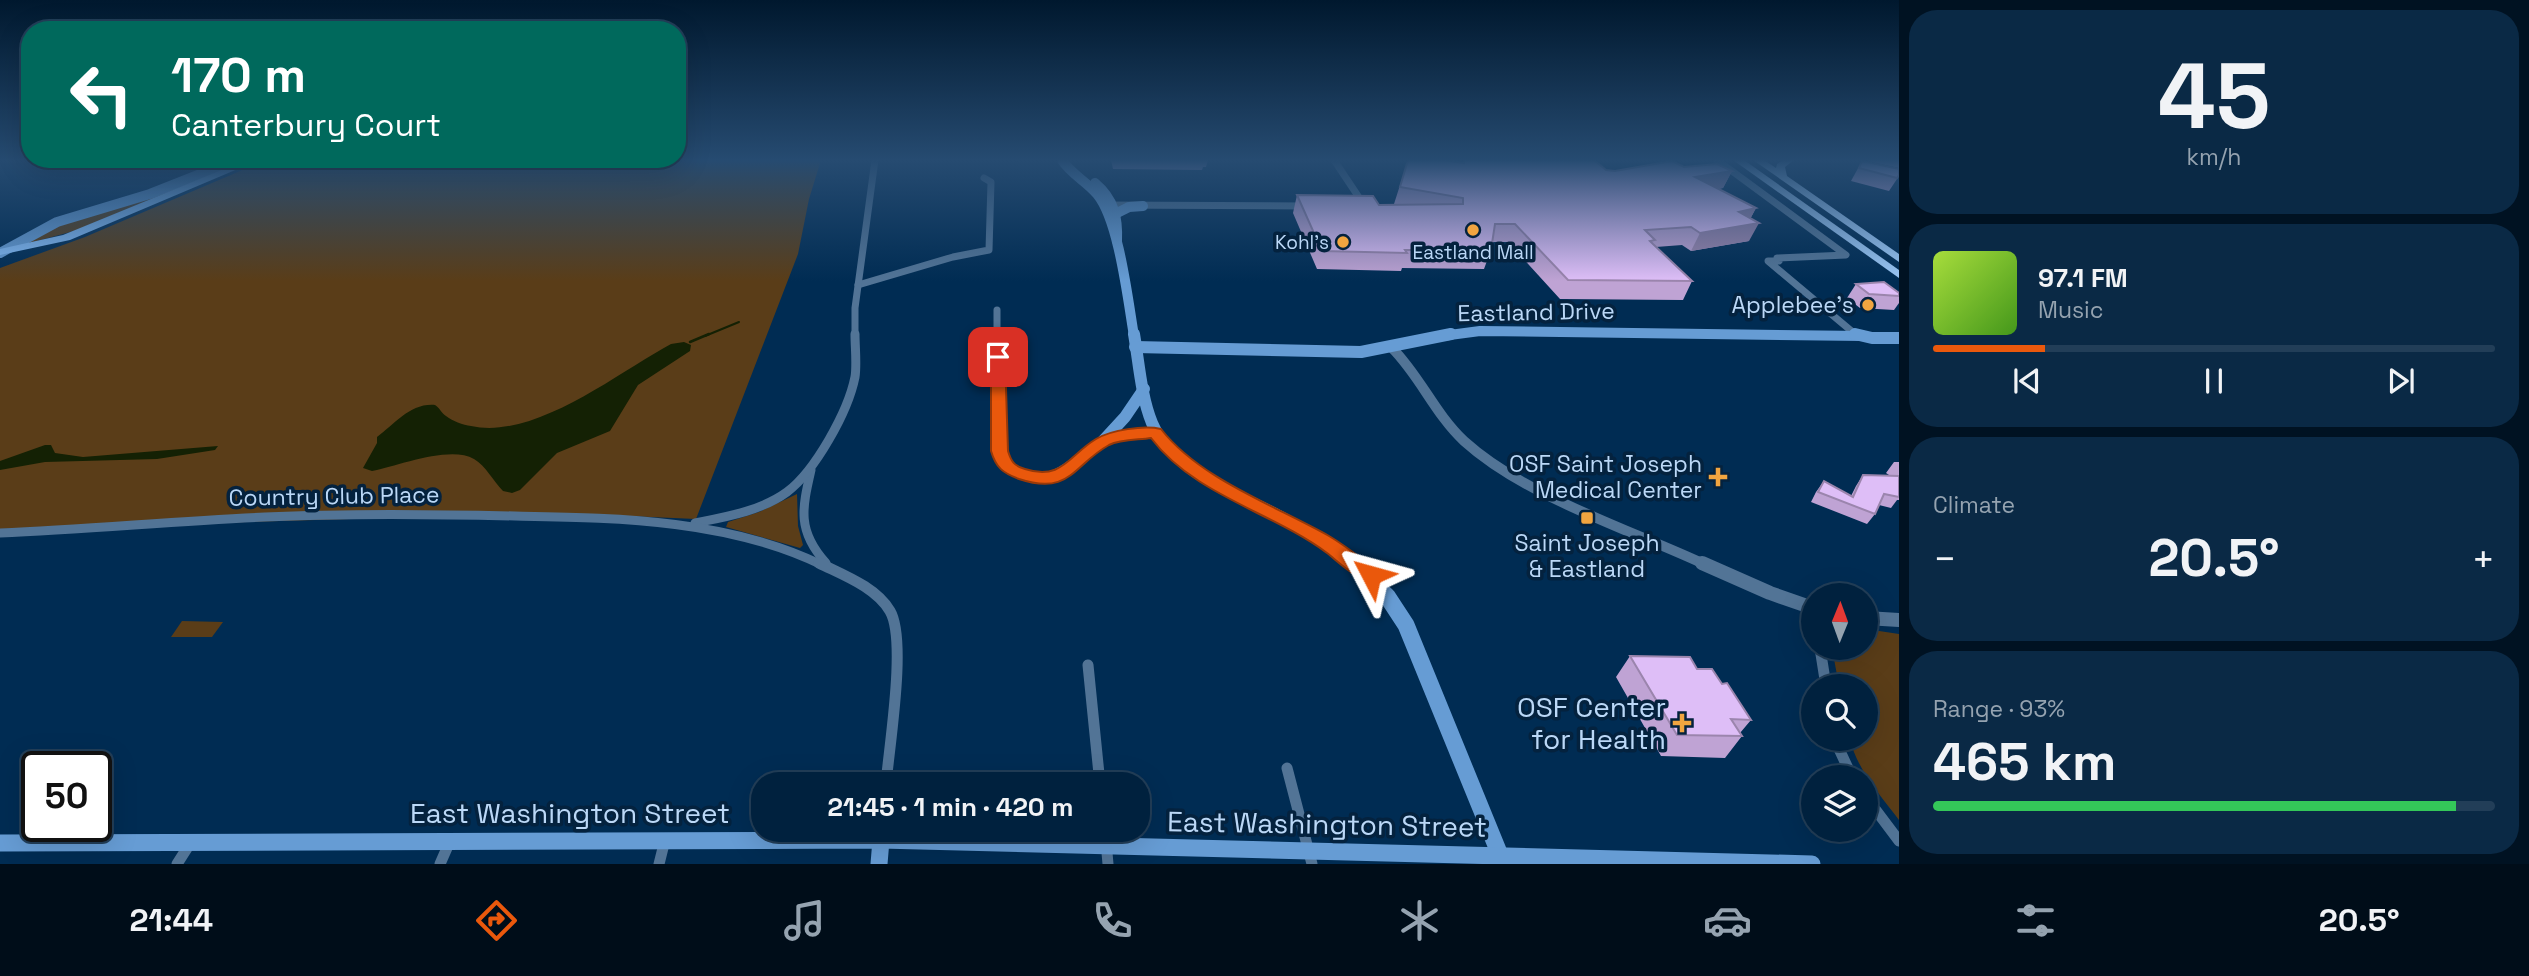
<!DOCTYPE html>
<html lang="en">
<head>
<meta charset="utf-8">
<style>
	:root { --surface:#00213e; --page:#0a2945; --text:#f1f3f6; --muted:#95a3b0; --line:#223e58; --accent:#ea580c }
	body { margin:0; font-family:"Space Grotesk",sans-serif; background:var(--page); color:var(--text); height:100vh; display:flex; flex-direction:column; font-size:26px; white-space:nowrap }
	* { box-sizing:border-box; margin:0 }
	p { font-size:23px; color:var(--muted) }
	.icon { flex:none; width:38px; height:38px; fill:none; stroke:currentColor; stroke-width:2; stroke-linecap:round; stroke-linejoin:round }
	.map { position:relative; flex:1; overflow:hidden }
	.side { display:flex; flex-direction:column; gap:10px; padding:10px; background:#001222; width:630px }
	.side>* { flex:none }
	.banner { position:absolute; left:21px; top:21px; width:665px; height:147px; border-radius:28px; box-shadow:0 7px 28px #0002,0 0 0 2px var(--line); background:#00695c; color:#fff; overflow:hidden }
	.needle { width:46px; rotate:1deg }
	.buttons { position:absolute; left:1801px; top:583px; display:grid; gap:14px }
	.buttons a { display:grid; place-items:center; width:77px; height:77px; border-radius:50%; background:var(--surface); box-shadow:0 7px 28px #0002,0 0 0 2px var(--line); font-size:35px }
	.speed { position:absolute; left:21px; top:751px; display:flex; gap:14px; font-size:35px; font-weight:700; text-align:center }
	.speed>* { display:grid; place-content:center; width:91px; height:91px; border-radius:50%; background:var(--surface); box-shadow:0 7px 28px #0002,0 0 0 2px var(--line); line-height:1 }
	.speed .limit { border:4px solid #111; border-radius:10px; background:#fff; color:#111 }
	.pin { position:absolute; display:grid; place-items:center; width:60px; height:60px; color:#fff; margin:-30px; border-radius:14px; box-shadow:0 4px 10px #0006 }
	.me { position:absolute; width:77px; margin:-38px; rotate:309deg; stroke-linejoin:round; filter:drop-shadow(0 0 5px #0008) }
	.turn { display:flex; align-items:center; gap:24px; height:147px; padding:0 35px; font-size:32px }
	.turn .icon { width:91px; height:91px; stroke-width:2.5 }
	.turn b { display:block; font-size:49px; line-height:60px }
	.big { font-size:52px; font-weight:600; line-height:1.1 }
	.side .tile { flex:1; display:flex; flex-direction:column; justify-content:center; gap:10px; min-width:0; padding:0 24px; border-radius:28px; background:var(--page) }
	.side .dial { align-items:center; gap:0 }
	.dial b { font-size:91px; line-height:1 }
	.song { display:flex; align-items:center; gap:21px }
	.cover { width:84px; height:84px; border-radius:10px; background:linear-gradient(135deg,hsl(80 70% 55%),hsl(100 70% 35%)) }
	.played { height:7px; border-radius:4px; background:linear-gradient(90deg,var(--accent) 20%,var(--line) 20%) }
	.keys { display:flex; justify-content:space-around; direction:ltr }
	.heat { display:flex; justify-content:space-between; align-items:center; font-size:38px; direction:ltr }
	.charge { height:10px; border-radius:5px; background:linear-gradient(90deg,#34c759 93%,var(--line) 0) }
	.trip { position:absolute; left:751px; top:772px; width:399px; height:70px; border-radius:28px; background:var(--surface); box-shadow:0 7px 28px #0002,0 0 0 2px var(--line); font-weight:600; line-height:70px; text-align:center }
	.dock { display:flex; height:112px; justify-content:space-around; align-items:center; background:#000d19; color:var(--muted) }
	.dock .icon { width:49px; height:49px }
	.dock .on { color:var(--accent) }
	.dock b { font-size:32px; color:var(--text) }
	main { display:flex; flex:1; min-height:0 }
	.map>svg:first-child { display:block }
	.green { fill:#5a3d18 }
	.water { fill:#142104 }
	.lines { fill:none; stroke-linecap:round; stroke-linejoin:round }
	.stream-far1 { stroke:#142104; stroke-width:2 }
	.stream { stroke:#142104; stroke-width:2.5 }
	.minor-far2 { stroke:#527496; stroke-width:7 }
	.minor-far1 { stroke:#527496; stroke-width:9 }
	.minor { stroke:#527496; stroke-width:11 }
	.tertiary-far1 { stroke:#527496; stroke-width:10 }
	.tertiary { stroke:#527496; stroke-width:14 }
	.secondary-far2 { stroke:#669cd4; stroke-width:10 }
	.secondary-far1 { stroke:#669cd4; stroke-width:12 }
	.secondary { stroke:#669cd4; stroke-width:17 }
	.primary { fill:#84bbf5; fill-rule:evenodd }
	.trunk { fill:#9cc8f6; fill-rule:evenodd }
	.wall { fill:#bfa3d4 }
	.shaded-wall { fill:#9b85ad }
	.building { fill:#debef7; stroke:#9b85ad; stroke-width:2 }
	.route { fill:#ea580c; stroke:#983908; stroke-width:2 }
	.poi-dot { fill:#f1a540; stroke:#04223e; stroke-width:2.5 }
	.labels { text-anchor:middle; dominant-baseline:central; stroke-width:7; stroke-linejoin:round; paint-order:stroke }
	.far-poi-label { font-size:19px; fill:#bbd8f7; stroke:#04223e; text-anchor:end }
	.poi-label { font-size:23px; fill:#bbd8f7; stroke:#04223e; text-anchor:end }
	.street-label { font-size:23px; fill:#bbd8f7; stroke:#04223e }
	.near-poi-label { font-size:28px; fill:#bbd8f7; stroke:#04223e; text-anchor:end }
	.near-street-label { font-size:28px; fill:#bbd8f7; stroke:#04223e }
</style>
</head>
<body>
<main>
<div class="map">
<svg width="1899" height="864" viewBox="0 0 1899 864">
	<rect width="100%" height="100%" fill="#002c53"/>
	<g class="green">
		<path d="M 241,160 L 247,160 L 74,231 L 22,245 L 41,231 L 155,194 Z"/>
		<path d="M 266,160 L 821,160 L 809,199 L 798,254 L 696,519 L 559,513 L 0,529 L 0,268 L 85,237 Z"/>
		<path d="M 797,494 L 798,526 L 803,545 L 800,548 L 726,527 L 728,522 L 759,512 Z"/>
		<path d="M 182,621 L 223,622 L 212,637 L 171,637 Z"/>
		<path d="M 1866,629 L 1899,634 L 1899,820 C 1881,796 1856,768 1850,739 L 1866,738 L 1866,686 L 1839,686 L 1832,648 L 1866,648 Z"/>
	</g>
	<g class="water">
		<path d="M 684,342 L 691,345 L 690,351 L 638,385 L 610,431 L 557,453 L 520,490 L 512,493 L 503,491 C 493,481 486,466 474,459 C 450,445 398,466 372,471 L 363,468 L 377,443 L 377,437 C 395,424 410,403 435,405 C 441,409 441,413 446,416 C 452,421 463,425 471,426 C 535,440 617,373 671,344 Z"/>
		<path d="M 45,445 L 51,445 L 55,453 L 83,457 L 218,446 L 215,450 L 157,459 L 45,462 L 0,470 L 0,461 Z"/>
	</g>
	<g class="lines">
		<path class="stream-far1" d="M 705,336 L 739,322"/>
		<path class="stream" d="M 690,342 L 709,334"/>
		<g class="minor-far2">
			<path d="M 1334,160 L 1364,205"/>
			<path d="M 1717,160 L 1846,255 L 1777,258 L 1779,261 L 1768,261 L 1855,334"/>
			<path d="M 1108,205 L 1307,206"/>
			<path d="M 858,285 L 953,257 L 989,250 L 991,182 L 984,178"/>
			<path d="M 997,310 L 997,336"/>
			<path d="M 855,336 L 855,308 L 875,160"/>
		</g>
		<g class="minor-far1">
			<path d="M 997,334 L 999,451 C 1003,465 1010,473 1025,476 C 1060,485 1078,453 1106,440 C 1121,433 1139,434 1155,433"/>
			<path d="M 811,470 C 802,509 797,531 826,563"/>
			<path d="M 695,523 C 725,517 761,511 787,492 C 815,471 848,412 855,377 C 857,364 855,348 855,334"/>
			<path d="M 0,533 C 89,529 177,521 265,517 C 348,513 432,514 515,516 C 618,518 727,519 822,565"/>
		</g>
		<g class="minor">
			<path d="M 819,563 C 843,575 876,587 890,611 C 907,640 889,747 886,784"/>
			<path d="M 1820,648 L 1826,686"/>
			<path d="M 1088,665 L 1100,784"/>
			<path d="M 1834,738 L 1852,777"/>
			<path d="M 1287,768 L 1312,864"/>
			<path d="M 1866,797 L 1899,841"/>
			<path d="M 1105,830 L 1108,864"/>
			<path d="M 177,864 L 191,842"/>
			<path d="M 440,864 L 450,841"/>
			<path d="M 659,864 L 665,840"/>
		</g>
		<path class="tertiary-far1" d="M 1392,348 C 1420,376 1435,414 1464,441 C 1526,497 1629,529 1706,565"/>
		<g class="tertiary">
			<path d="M 1702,563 L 1770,593 L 1813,608"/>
			<path d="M 1866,618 L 1899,620"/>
		</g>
		<g class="secondary-far2">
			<path d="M 1062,160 C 1071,174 1086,181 1097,194 C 1119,220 1128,301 1134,336"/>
			<path d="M 1095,183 C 1114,199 1118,217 1117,241"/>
			<path d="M 1117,213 L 1129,207 L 1143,206"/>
			<path d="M 0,253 L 57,222 L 150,194 L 236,160"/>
			<path d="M 1442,336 L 1480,331 L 1863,336"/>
		</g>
		<g class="secondary-far1">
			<path d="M 1134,334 C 1139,363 1141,396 1152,423 C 1173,472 1235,493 1279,516 C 1306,530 1331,546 1355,565"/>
			<path d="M 1855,334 L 1872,338 L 1899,338"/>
			<path d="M 1135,347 L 1361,352 L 1451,334"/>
			<path d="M 1102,442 L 1125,417 L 1144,389"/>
		</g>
		<g class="secondary">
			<path d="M 1353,563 L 1387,596 L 1406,625 L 1502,860"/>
			<path d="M 0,843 L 881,840 L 1812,864"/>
			<path d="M 879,864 L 881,840"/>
		</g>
		<path class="primary" d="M 246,160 L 259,160 L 70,240 L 0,255 L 0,249 L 63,235 Z"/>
		<g class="trunk">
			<path d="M 1733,160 L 1744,160 L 1899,270 L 1899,278 Z"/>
			<path d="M 1753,160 L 1764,160 L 1776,168 L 1777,164 L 1783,160 L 1794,160 L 1785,167 L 1787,176 L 1899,254 L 1899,262 Z"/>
		</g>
	</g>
	<g class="wall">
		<path d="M 1111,160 L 1208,160 L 1206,167 L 1203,167 L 1202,170 L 1113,169 Z"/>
		<path d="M 1408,160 L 1463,163 L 1511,160 L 1594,160 L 1606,170 L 1615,171 L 1684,167 L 1732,171 L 1723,188 L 1718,189 L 1756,208 L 1750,219 L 1749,241 L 1691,251 L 1682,245 L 1656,247 L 1692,281 L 1683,300 L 1560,299 L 1508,242 L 1492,242 L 1491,250 L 1484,269 L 1402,268 L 1401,271 L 1317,269 L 1293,213 L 1297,195 L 1379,205 L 1398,205 L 1394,204 Z"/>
		<path d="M 1868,160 L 1899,160 L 1899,168 L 1867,161 Z"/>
		<path d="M 1862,161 L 1899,169 L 1899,176 L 1889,191 L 1851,181 Z"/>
		<path d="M 1856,284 L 1899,293 L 1899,303 L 1894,310 L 1860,308 L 1847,298 Z"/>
		<path d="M 1894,462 L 1899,462 L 1899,500 L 1897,500 L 1891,508 L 1879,505 L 1875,514 L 1867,524 L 1811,502 L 1816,492 L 1824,481 L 1851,496 L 1856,486 L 1863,475 L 1889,475 L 1886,473 Z"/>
		<path d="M 1630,656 L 1697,669 L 1722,684 L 1751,720 L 1740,733 L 1742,736 L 1725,758 L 1661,756 L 1616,677 Z"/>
	</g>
	<g class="shaded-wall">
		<path d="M 1732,171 L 1723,188 L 1686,194 L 1695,177 Z"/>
		<path d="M 1756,208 L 1747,225 L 1759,223 L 1749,241 L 1691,251 L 1700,233 L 1739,212 Z"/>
	</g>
	<g class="building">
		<path d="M 1408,160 L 1444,160 L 1464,163 L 1464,160 L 1594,160 L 1606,170 L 1615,171 L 1672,161 L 1684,167 L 1717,164 L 1732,171 L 1695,177 L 1756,208 L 1739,212 L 1759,223 L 1700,233 L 1691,227 L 1645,230 L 1655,240 L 1650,241 L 1653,244 L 1692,281 L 1568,280 L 1515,224 L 1495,224 L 1491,250 L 1405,250 L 1407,253 L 1322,251 L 1297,195 L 1373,196 L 1379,205 L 1463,204 L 1463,198 L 1400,187 Z"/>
		<path d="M 1862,161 L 1899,169 L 1899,175 L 1897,178 L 1859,168 Z"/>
		<path d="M 1884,282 L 1899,293 L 1899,296 L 1869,294 L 1856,284 Z"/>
		<path d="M 1863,475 L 1899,476 L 1899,497 L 1884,494 L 1875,514 L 1818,492 L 1824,481 L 1853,497 Z"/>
		<path d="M 1630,656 L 1690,657 L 1697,669 L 1712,669 L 1722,684 L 1727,683 L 1751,720 L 1731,719 L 1742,736 L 1677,735 Z"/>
	</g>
	<linearGradient id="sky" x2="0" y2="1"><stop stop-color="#00182e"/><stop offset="0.57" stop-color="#264b71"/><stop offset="1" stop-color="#264b71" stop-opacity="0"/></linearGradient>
	<rect width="1899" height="281" fill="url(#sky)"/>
	<path class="route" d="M 998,352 L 1005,357 L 1008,451 C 1011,461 1014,466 1025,469 C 1062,481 1069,455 1096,439 C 1111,430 1144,425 1161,429 C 1200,479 1274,505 1329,536 C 1346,546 1362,559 1378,571 L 1380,575 L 1378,580 C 1361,585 1340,563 1327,553 C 1272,512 1194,495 1151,438 C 1138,440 1121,439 1109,445 C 1073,465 1070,496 1019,479 C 1003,473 996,468 991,451 L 991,357 Z"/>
	<g class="poi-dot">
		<circle cx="1473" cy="230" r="7"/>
		<circle cx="1343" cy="242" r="7"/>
		<circle cx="1868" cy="305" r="7"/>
		<path d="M1714.5 466.5h7v7h7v7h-7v7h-7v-7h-7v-7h7z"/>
		<rect x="1580" y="511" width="14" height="14" rx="3.5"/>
		<path d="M1678.5 712.5h7v7h7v7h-7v7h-7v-7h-7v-7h7z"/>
	</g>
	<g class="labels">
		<g class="far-poi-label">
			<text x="1329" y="242">Kohl's</text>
			<text x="1473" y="252" text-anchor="middle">Eastland Mall</text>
		</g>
		<g class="poi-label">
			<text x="1854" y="305">Applebee's</text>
			<text x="1702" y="464">OSF Saint Joseph<tspan x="1702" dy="26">Medical Center</tspan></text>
			<text x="1587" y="543" text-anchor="middle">Saint Joseph<tspan x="1587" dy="26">&amp; Eastland</tspan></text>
		</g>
		<g class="street-label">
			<text transform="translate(1536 312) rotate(-1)">Eastland Drive</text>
			<text transform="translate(334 496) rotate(-1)">Country Club Place</text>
		</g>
		<g class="near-poi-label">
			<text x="1666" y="707">OSF Center<tspan x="1666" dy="32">for Health</tspan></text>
		</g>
		<g class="near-street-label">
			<text x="570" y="813">East Washington Street</text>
			<text transform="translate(1327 824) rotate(1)">East Washington Street</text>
		</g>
	</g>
</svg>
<div class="buttons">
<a><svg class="needle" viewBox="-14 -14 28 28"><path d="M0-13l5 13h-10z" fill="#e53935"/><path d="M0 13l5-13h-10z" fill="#95a3b0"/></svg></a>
<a><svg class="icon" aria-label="search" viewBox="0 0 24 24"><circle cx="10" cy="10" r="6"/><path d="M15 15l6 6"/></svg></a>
<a><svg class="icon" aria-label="layers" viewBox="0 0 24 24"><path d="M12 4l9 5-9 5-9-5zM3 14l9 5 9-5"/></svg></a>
</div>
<div class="speed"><div class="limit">50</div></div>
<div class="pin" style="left:998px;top:357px;background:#d93025"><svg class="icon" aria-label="arrive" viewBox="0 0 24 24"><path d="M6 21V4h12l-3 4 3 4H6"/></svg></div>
<svg class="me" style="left:1371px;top:575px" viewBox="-20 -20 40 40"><path d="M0-17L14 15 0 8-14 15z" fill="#ea580c" stroke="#fff" stroke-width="4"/></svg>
<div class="trip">21:45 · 1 min · 420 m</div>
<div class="banner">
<div class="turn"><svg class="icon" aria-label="left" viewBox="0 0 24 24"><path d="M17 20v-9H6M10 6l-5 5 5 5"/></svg><div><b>170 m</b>Canterbury Court</div></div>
</div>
</div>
<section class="side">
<div class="tile dial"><b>45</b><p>km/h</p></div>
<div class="tile">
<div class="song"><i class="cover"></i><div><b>97.1 FM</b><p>Music</p></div></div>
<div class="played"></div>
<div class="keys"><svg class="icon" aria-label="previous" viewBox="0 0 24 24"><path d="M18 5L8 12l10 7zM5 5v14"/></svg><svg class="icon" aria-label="pause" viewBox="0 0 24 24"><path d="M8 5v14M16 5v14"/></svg><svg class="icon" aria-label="next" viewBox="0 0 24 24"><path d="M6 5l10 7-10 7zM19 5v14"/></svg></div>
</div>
<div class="tile"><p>Climate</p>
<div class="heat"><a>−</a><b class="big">20.5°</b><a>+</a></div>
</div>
<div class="tile"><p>Range · 93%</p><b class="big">465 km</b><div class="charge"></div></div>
</section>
</main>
<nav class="dock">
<b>21:44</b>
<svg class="icon on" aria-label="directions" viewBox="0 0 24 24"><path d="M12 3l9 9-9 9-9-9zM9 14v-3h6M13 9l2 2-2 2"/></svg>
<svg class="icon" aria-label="music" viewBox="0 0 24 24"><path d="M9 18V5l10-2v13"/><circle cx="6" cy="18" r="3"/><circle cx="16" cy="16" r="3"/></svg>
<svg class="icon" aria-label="phone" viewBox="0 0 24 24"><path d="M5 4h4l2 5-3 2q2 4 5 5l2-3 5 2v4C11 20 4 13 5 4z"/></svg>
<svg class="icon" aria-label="climate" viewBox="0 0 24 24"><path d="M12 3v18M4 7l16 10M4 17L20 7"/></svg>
<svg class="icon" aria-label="car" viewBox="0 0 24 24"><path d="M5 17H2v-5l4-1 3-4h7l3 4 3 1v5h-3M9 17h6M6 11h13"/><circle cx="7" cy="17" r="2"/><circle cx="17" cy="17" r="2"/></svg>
<svg class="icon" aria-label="filters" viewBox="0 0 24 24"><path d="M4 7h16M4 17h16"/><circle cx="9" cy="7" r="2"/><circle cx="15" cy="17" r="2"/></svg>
<b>20.5°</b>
</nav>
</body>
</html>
